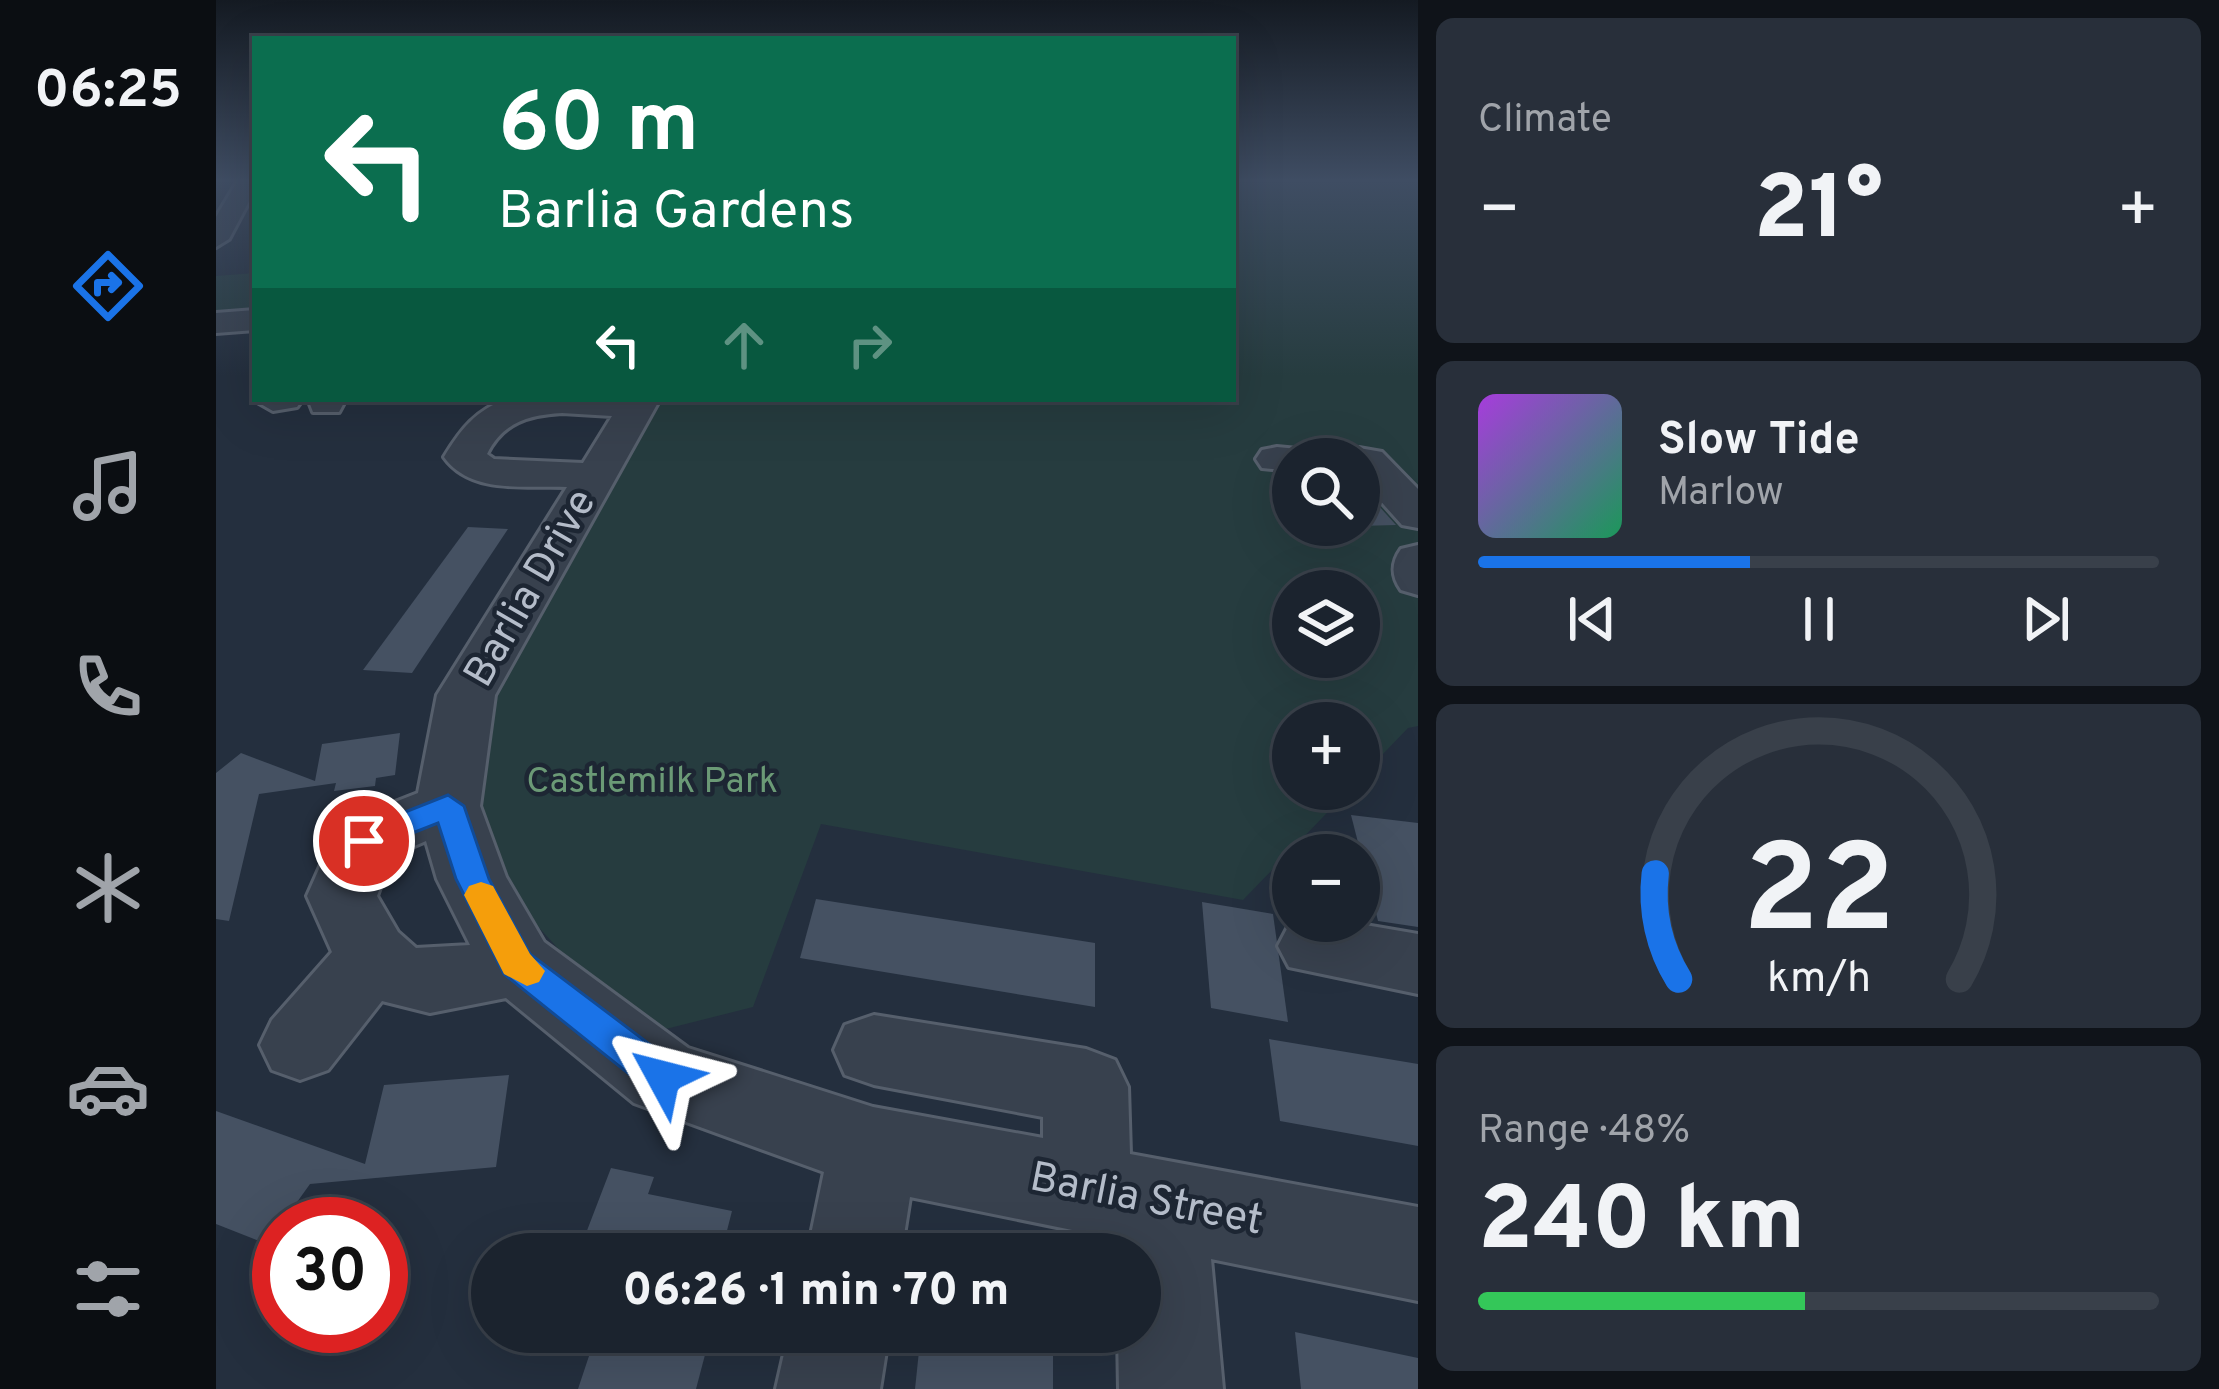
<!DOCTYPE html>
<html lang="en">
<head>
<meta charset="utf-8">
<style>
	:root { --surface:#1b232e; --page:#282f3a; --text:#f1f3f6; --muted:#a0a4aa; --line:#39404a; --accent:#1a73e8 }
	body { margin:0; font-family:Overpass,sans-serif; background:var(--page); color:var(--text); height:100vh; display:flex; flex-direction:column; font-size:45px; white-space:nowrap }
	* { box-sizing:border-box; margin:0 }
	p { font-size:39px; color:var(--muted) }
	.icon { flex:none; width:66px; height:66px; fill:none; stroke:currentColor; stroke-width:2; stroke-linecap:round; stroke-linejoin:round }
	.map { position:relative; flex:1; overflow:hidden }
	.side { display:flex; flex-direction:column; gap:18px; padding:18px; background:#0f1319; width:801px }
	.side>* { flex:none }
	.banner { position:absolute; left:36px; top:36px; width:984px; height:366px; border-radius:0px; box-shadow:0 12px 48px #0002,0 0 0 3px var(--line); background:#0b6e4f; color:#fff; overflow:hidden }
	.fabs { position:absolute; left:1056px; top:438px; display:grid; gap:24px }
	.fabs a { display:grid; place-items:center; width:108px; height:108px; border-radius:50%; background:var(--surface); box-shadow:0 12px 48px #0002,0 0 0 3px var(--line); font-size:60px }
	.speed { position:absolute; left:36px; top:1197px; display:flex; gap:24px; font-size:60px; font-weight:700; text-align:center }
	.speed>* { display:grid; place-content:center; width:156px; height:156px; border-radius:50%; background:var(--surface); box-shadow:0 12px 48px #0002,0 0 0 3px var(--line); line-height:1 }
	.speed .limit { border:18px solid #d22; background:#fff; color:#111 }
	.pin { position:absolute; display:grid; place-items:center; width:102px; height:102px; color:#fff; margin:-51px; border:6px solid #fff; border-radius:50%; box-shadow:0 3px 12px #0007 }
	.me { position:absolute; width:132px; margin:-66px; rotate:308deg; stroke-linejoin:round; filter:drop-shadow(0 0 9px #0008) }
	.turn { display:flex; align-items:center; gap:42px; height:252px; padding:0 48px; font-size:54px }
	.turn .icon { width:156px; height:156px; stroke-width:2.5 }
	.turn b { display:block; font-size:84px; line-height:102px }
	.lanes { display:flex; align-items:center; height:114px; padding:0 48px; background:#0003; justify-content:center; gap:60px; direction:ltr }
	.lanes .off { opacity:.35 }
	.big { font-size:90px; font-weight:800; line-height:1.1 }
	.side .widget { flex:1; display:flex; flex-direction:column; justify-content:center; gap:18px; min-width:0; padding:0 42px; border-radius:18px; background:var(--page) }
	.side .dial { align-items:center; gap:0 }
	.dial svg { height:312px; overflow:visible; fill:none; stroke:var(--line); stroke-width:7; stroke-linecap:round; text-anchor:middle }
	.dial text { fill:var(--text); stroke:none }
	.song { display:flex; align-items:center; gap:36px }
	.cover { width:144px; height:144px; border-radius:18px; background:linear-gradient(135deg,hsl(280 70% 55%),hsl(150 70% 35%)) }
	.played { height:12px; border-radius:6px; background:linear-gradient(90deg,var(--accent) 40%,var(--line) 40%) }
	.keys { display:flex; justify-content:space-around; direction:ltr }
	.heat { display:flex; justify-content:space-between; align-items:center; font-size:66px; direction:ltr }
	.charge { height:18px; border-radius:9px; background:linear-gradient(90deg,#34c759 48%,var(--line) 0) }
	.trip { position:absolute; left:255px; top:1233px; width:690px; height:120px; border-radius:60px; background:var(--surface); box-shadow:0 12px 48px #0002,0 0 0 3px var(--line); font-weight:800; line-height:120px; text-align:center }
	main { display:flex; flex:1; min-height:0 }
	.tab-bar { display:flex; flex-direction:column; width:216px; justify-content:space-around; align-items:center; background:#0b0e12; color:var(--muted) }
	.tab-bar .icon { width:84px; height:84px }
	.tab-bar .active { color:var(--accent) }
	.tab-bar b { font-size:54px; color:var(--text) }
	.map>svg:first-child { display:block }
	.green { fill:#263c3f; fill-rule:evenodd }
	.building { fill:#455162 }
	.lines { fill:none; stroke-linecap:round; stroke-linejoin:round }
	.minor-casing { stroke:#565f6c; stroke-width:6 }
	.minor { fill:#38414e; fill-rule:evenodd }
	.route { fill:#1a73e8; stroke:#114b97; stroke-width:3 }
	.slow { fill:#f59e0b }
	.labels { text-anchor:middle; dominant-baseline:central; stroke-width:9; stroke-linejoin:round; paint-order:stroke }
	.park-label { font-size:36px; fill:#6b9a76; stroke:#1d2633 }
	.near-street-label { font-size:42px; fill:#b4bcc9; stroke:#1d2633 }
</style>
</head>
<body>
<main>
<nav class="tab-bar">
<b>06:25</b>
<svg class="icon active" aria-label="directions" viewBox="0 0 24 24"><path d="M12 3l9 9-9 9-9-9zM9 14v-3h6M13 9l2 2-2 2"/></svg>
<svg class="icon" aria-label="music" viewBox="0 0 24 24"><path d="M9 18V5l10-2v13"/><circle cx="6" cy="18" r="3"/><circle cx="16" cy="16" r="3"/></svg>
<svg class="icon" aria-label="phone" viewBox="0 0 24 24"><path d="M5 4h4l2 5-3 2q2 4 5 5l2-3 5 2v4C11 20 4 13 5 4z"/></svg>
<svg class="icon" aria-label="climate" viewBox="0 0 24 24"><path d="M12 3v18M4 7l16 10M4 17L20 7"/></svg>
<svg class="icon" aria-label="car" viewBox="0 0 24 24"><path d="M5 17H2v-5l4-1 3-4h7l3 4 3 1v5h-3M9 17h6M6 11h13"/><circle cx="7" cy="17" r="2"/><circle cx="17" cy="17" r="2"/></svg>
<svg class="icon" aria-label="filters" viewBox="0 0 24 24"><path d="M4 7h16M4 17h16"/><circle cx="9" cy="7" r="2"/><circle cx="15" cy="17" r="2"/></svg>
</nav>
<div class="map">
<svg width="1202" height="1389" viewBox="0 0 1202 1389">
	<rect width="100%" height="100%" fill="#242f3e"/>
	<g class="green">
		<path d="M 1017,182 L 1202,182 L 1202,726 L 1192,728 L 1143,779 L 1143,723 L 1077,723 L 1077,789 L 1134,789 L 1027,900 L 605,824 L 537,1007 L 422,1036 L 306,909 L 264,808 L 269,728 L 297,660 L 439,399 L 1017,399 ZM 1077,459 L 1143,459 L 1143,525 L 1077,525 ZM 1077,591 L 1143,591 L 1143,657 L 1077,657 Z"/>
		<path d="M 39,273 L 39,313 L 0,317 L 0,276 Z"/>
	</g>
	<g class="building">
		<path d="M 1143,484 L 1180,525 L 1143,526 Z"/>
		<path d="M 252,527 L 292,529 L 196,673 L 147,670 Z"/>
		<path d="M 184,733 L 179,775 L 160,778 L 159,786 L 118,791 L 120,783 L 43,794 L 13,921 L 0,919 L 0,773 L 25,753 L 99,781 L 106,744 Z"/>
		<path d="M 1135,815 L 1202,823 L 1202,927 L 1162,921 Z"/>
		<path d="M 600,899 L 879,943 L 879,1007 L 584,958 Z"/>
		<path d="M 986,902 L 1057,914 L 1072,1022 L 995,1008 Z"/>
		<path d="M 1053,1039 L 1202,1064 L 1202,1146 L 1064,1121 Z"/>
		<path d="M 293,1075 L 280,1167 L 94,1184 L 51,1244 L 0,1224 L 0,1111 L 149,1164 L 168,1085 Z"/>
		<path d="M 395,1168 L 438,1177 L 432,1194 L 516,1211 L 505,1254 L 362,1254 Z"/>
		<path d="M 381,1332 L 495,1332 L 480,1389 L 362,1389 Z"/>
		<path d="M 705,1332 L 837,1332 L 837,1389 L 699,1389 Z"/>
		<path d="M 1079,1332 L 1202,1358 L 1202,1389 L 1085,1389 Z"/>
	</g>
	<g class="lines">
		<g class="minor-casing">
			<g id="minor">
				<path d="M 21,182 L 39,182 L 39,190 L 13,239 L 0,247 L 0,217 Z"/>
				<path d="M 39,310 L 39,330 L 0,333 L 0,313 Z"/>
				<path d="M 87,399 L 81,407 L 57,411 L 38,400 Z"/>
				<path d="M 92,399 L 130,399 L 123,412 L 97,412 Z"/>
				<path d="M 291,399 L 444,399 L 279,695 L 264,806 L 290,877 L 328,942 L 472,1048 L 657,1107 L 827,1138 L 827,1117 L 658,1085 L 629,1075 L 618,1050 L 629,1025 L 658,1015 L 870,1049 L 899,1060 L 912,1087 L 914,1154 L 1202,1207 L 1202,1301 L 995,1259 L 1007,1389 L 903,1389 L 902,1332 L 924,1332 L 924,1254 L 900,1254 L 900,1239 L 694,1197 L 685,1254 L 591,1254 L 608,1172 L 418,1103 L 290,998 L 214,1013 L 166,1001 L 112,1070 L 84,1080 L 56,1070 L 44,1045 L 56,1020 L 116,952 L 91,896 L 123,824 L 202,793 L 221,695 L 351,487 C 310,485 255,495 228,457 C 245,429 260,410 291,399 ZM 346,413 L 396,416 L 367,463 L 278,459 L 271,454 C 287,422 313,415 346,413 ZM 210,841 L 221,879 L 254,945 L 200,948 L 182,932 L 161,896 L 175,856 Z"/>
				<path d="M 1061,447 L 1092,450 L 1098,459 L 1077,459 L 1077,471 L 1046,468 L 1040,459 L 1046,450 Z"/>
				<path d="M 1143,448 L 1166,452 L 1202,489 L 1202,528 L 1186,525 L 1143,477 L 1143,459 L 1123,459 Z"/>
				<path d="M 1202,545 L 1202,595 L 1185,590 C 1175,576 1175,563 1185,549 Z"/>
				<path d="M 1085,921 L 1126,921 L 1202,934 L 1202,994 L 1073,967 L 1062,946 L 1073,925 Z"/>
				<path d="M 573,1332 L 673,1332 L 664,1389 L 560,1389 Z"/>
			</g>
		</g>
		<use href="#minor" class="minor"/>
	</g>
	<linearGradient id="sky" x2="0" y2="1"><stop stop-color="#141a22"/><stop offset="0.48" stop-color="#3f4d63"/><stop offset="1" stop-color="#3f4d63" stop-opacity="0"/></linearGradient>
	<rect width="1202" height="376" fill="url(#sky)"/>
	<path class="route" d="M 232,795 L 248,806 L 273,879 L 314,954 L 461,1065 L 467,1077 L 461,1090 L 447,1095 L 433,1090 L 288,974 L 240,879 L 222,823 L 148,852 L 132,841 L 136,833 Z"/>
	<path class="slow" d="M 265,882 L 277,886 L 314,954 L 329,971 L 323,982 L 311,986 L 288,974 L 248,895 L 253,886 Z"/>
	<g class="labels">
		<g class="park-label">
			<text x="436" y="783">Castlemilk Park</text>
		</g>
		<g class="near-street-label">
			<text transform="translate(316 589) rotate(-60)">Barlia Drive</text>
			<text transform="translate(930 1201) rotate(11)">Barlia Street</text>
		</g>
	</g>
</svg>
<div class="fabs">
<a><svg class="icon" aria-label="search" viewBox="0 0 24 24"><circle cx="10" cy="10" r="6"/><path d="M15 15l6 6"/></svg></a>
<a><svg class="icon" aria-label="layers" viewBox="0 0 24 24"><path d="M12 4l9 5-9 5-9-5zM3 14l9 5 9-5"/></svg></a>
<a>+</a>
<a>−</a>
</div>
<div class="speed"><div class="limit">30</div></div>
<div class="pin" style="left:148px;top:841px;background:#d93025"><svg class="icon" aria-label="arrive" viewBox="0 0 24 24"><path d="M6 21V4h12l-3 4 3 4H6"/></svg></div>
<svg class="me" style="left:447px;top:1077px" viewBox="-20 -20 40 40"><path d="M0-17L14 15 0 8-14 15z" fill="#1a73e8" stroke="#fff" stroke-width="4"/></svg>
<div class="trip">06:26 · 1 min · 70 m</div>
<div class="banner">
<div class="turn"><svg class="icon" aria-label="left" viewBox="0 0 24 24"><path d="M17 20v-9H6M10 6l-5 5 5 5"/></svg><div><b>60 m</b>Barlia Gardens</div></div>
<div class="lanes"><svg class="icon" aria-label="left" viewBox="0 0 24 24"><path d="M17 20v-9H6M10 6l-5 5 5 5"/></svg><svg class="icon off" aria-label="ahead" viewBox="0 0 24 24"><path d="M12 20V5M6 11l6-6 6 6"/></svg><svg class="icon off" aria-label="right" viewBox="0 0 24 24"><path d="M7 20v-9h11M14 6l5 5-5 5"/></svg></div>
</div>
</div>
<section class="side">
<div class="widget"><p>Climate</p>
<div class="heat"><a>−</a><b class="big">21°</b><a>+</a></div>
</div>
<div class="widget">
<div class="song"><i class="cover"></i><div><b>Slow Tide</b><p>Marlow</p></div></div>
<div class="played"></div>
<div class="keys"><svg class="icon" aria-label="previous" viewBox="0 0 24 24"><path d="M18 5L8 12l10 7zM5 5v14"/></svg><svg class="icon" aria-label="pause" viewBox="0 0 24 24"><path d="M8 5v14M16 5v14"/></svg><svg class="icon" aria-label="next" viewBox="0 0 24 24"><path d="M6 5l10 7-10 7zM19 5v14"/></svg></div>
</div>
<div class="widget dial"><svg viewBox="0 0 100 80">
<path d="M14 69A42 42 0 1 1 86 69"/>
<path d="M14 69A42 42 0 0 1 8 42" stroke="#1a73e8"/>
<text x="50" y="56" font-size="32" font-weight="700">22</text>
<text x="50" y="72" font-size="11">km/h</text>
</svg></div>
<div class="widget"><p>Range · 48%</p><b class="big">240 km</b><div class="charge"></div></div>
</section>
</main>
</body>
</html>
